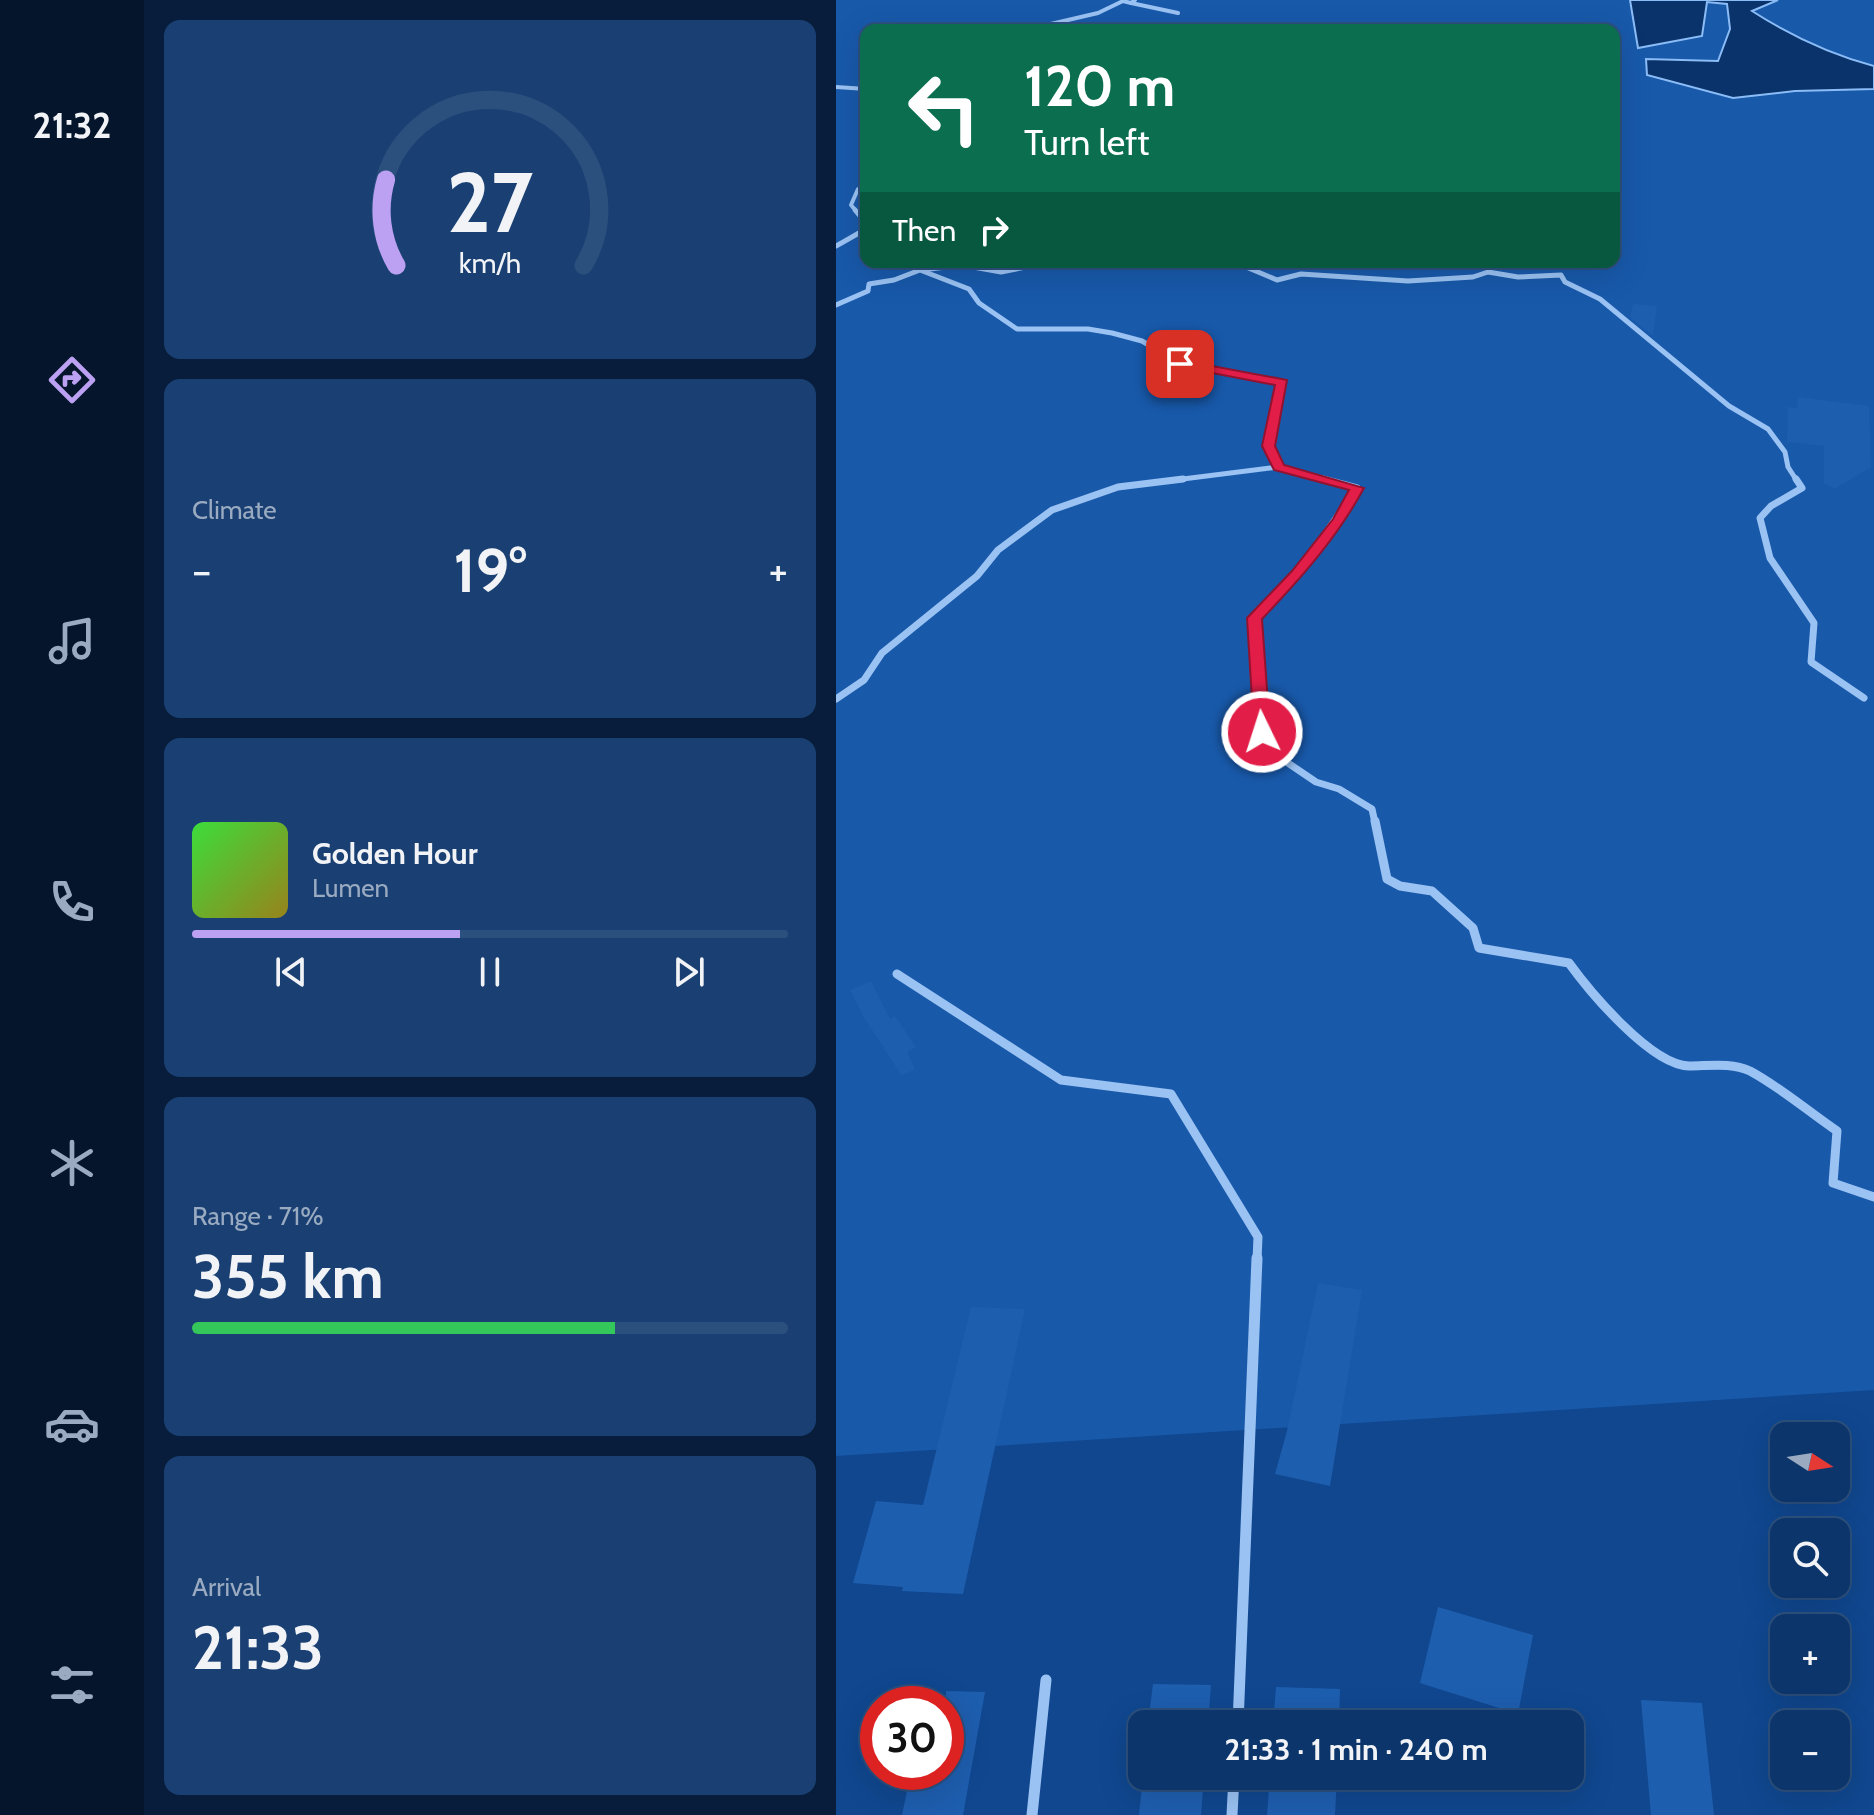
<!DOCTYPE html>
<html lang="en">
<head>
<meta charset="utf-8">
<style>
	:root { --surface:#0c356b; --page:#1a4073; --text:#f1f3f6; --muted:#9aabc1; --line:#2c507e; --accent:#bca0f2 }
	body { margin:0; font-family:Cabin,sans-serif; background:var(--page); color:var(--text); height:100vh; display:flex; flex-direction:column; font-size:30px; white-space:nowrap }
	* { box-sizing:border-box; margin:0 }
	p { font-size:26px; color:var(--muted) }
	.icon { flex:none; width:44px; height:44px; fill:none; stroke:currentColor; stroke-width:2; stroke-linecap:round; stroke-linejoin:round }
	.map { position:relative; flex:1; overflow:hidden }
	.drawer { display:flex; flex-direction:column; gap:20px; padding:20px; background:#071d3b; width:692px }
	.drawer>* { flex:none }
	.top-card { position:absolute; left:24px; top:24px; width:760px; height:244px; border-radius:16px; box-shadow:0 8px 32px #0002,0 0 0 2px var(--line); background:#0b6e4f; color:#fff; overflow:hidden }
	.needle { width:52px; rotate:102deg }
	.buttons { position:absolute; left:934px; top:1422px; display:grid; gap:16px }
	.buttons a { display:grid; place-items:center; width:80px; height:80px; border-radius:16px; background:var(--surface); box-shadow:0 8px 32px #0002,0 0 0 2px var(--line); font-size:40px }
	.speed { position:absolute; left:24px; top:1686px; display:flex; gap:16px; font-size:40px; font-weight:700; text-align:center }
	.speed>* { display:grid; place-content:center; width:104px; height:104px; border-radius:50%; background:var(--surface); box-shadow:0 8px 32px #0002,0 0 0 2px var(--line); line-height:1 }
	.speed .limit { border:12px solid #d22; background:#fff; color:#111 }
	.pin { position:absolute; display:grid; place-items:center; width:68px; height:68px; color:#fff; margin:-34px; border-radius:16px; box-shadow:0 4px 12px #0006 }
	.me { position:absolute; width:88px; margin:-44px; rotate:356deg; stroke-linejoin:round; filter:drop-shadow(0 0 6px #0008) }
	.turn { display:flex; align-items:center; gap:28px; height:168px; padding:0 32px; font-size:36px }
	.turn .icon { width:104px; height:104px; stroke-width:2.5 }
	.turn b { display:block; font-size:56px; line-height:68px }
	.then { display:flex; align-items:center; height:76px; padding:0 32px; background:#0003; gap:16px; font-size:30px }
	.big { font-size:60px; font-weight:800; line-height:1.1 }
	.drawer .card { flex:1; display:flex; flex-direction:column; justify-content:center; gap:12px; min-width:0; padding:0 28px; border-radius:16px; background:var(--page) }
	.drawer .dial { align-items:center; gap:0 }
	.dial svg { height:208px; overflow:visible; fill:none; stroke:var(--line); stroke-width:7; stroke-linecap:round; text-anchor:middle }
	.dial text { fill:var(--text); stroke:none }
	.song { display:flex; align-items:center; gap:24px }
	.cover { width:96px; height:96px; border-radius:12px; background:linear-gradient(135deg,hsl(120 70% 55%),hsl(50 70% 35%)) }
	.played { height:8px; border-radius:4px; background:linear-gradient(90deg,var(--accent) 45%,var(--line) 45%) }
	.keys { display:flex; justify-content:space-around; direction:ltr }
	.heat { display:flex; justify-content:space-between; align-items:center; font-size:44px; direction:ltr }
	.charge { height:12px; border-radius:6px; background:linear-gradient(90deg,#34c759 71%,var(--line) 0) }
	.trip { position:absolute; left:292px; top:1710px; width:456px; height:80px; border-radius:16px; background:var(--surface); box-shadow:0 8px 32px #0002,0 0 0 2px var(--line); font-weight:800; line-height:80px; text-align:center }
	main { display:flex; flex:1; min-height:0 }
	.tabs { display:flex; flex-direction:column; width:144px; justify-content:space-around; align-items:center; background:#05152b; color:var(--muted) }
	.tabs .icon { width:56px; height:56px }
	.tabs .on { color:var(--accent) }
	.tabs b { font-size:36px; color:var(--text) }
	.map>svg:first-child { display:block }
	.green { fill:#1859aa; fill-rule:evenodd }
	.water { fill:#0a336b; stroke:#8bbcf6; stroke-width:2 }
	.building { fill:#1e5eaf }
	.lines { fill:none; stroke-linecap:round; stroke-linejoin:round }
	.street-far4 { stroke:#9ac2f3; stroke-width:4 }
	.street-far3 { stroke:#9ac2f3; stroke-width:5 }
	.street-far2 { stroke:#9ac2f3; stroke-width:7 }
	.street-far1 { stroke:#9ac2f3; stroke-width:9 }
	.street { stroke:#9ac2f3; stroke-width:11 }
	.route { fill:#e11d48; stroke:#92132f; stroke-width:2 }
</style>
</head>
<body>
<main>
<nav class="tabs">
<b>21:32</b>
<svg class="icon on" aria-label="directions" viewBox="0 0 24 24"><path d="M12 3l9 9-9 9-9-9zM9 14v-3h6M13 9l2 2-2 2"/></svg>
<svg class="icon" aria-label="music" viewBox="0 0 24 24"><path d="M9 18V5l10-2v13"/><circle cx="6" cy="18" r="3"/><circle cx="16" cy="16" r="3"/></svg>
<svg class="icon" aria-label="phone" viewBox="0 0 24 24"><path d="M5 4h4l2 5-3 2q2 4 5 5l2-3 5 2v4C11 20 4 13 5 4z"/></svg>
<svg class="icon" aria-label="climate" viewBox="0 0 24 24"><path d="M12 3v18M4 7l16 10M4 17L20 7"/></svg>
<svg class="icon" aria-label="car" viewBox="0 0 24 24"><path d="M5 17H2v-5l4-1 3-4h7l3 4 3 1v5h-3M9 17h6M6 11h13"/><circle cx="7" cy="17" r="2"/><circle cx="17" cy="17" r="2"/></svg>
<svg class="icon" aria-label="filters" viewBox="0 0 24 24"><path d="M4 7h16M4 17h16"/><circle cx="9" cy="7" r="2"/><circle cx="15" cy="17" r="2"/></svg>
</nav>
<section class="drawer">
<div class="card dial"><svg viewBox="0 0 100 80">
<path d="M14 69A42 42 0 1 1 86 69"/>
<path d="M14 69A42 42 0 0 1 10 36" stroke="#bca0f2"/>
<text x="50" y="56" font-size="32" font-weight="700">27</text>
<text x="50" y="72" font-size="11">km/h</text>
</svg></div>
<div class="card"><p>Climate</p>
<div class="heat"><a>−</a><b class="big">19°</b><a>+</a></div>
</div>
<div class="card">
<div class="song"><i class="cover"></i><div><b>Golden Hour</b><p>Lumen</p></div></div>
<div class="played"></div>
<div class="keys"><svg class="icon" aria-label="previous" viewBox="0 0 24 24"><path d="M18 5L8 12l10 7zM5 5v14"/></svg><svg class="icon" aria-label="pause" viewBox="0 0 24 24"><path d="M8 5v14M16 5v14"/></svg><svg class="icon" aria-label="next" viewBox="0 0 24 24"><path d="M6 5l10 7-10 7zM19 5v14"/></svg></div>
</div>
<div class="card"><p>Range · 71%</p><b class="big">355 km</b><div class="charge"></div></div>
<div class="card"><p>Arrival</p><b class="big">21:33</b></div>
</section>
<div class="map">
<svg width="1038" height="1815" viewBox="0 0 1038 1815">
	<rect width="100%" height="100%" fill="#10478f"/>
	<path class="green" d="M 0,0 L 1038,0 L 1038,1390 L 0,1456 ZM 30,30 L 778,30 L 778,262 L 30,262 Z"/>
	<path class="water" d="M 794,0 L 942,0 L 916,11 C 955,36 993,54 1038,66 L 1038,89 L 959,91 L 897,98 L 811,75 L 810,59 L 882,61 L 894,29 L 891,4 L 871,2 L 866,36 L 802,48 Z"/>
	<g class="building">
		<path d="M 797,304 L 821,306 L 817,336 L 794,317 Z"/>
		<path d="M 962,397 L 1033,406 L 1035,467 L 999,489 L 988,483 L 988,446 L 951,442 L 952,407 L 961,408 Z"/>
		<path d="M 35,981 L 54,1019 L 59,1016 L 80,1047 L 71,1052 L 79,1069 L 66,1076 L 27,1016 L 14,990 Z"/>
		<path d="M 482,1283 L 526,1290 L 494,1486 L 439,1474 L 451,1431 Z"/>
		<path d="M 135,1307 L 189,1309 L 127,1594 L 66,1591 L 67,1587 L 17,1583 L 40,1501 L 87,1505 Z"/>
		<path d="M 602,1607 L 697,1635 L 682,1714 L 584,1683 Z"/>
		<path d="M 317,1684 L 375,1685 L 372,1724 L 312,1724 Z"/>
		<path d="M 440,1687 L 504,1689 L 503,1724 L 437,1724 Z"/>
		<path d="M 110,1691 L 149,1692 L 127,1815 L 66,1815 L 75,1772 L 110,1772 Z"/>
		<path d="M 805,1700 L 866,1703 L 878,1815 L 815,1815 Z"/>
		<path d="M 307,1776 L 368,1776 L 365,1815 L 303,1815 Z"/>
		<path d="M 434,1776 L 501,1776 L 499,1815 L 431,1815 Z"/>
	</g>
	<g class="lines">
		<g class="street-far4">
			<path d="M 299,0 L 295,3 L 342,13"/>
			<path d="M 189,30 L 262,13 L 287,1 L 295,3"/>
			<path d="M 0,87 L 30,89"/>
			<path d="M 21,212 L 15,205 L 22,189 L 30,186"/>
		</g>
		<g class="street-far3">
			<path d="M 19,210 L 30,223"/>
			<path d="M 0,246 L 30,229"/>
			<path d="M 389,262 L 403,264 L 441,280 L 465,274 L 572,281 L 637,277 L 652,272 L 682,277 L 725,275 L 729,282 L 764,299 L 893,406 L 932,429 L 949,452 L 952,467 L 961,481"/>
			<path d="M 86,270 L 126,265 L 165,272 L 215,262"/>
			<path d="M 0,305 L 32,291 L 33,284 L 58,280 L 84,270 L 133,289 L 143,303 L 181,329 L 252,329 L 276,333 L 306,341 L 344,364 L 446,383 L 432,446 L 442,467 L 494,481"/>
			<path d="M 331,481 L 442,467"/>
		</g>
		<g class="street-far2">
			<path d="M 487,479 L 521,488 L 474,556 L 418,618 L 426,732 L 452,763 L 480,782 L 503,789 L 536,809 L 539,823"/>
			<path d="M 960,479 L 966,488 L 935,506 L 924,518 L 934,558 L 978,623 L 975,662 L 1028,698"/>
			<path d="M 0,699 L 28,680 L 46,653 L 141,576 L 162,550 L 216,510 L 282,487 L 347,479"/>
		</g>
		<g class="street-far1">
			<path d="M 539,821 L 551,879 L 564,886 L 596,891 L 637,928 L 643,948 L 733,963 C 754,992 815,1065 853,1066 C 873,1066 895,1062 914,1071 C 944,1087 973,1112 1001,1131 L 997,1183 L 1038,1197"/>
			<path d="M 61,974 L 225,1080 L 335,1094 L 422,1237 L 421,1260"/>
		</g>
		<g class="street">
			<path d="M 402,1724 L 421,1258"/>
			<path d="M 196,1815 L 210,1680"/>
			<path d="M 396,1815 L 398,1776"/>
		</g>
	</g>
	<path class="route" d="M 344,360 L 451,380 L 439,446 L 448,465 L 528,488 C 501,538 465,578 426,619 L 434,732 L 426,738 L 418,732 L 411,618 L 456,571 L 497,519 L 513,490 L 438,470 L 426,446 L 439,385 L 340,366 L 338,364 Z"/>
</svg>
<div class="buttons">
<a><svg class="needle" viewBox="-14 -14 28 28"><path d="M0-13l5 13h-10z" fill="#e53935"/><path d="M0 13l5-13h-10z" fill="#9aabc1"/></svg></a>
<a><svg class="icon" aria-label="search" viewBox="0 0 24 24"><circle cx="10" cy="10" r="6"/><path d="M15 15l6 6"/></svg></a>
<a>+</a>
<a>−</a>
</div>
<div class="speed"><div class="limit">30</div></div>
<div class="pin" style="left:344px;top:364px;background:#d93025"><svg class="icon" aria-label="arrive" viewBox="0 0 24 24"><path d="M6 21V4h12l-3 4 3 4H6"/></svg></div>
<svg class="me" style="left:426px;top:732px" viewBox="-20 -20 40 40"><circle r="17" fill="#e11d48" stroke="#fff" stroke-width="3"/><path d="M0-11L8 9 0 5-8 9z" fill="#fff"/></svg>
<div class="trip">21:33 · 1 min · 240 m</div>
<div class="top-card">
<div class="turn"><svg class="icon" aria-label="left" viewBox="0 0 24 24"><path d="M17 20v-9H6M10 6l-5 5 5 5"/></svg><div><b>120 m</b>Turn left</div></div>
<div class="then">Then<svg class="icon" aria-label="right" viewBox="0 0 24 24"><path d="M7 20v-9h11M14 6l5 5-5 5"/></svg></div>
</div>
</div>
</main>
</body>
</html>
